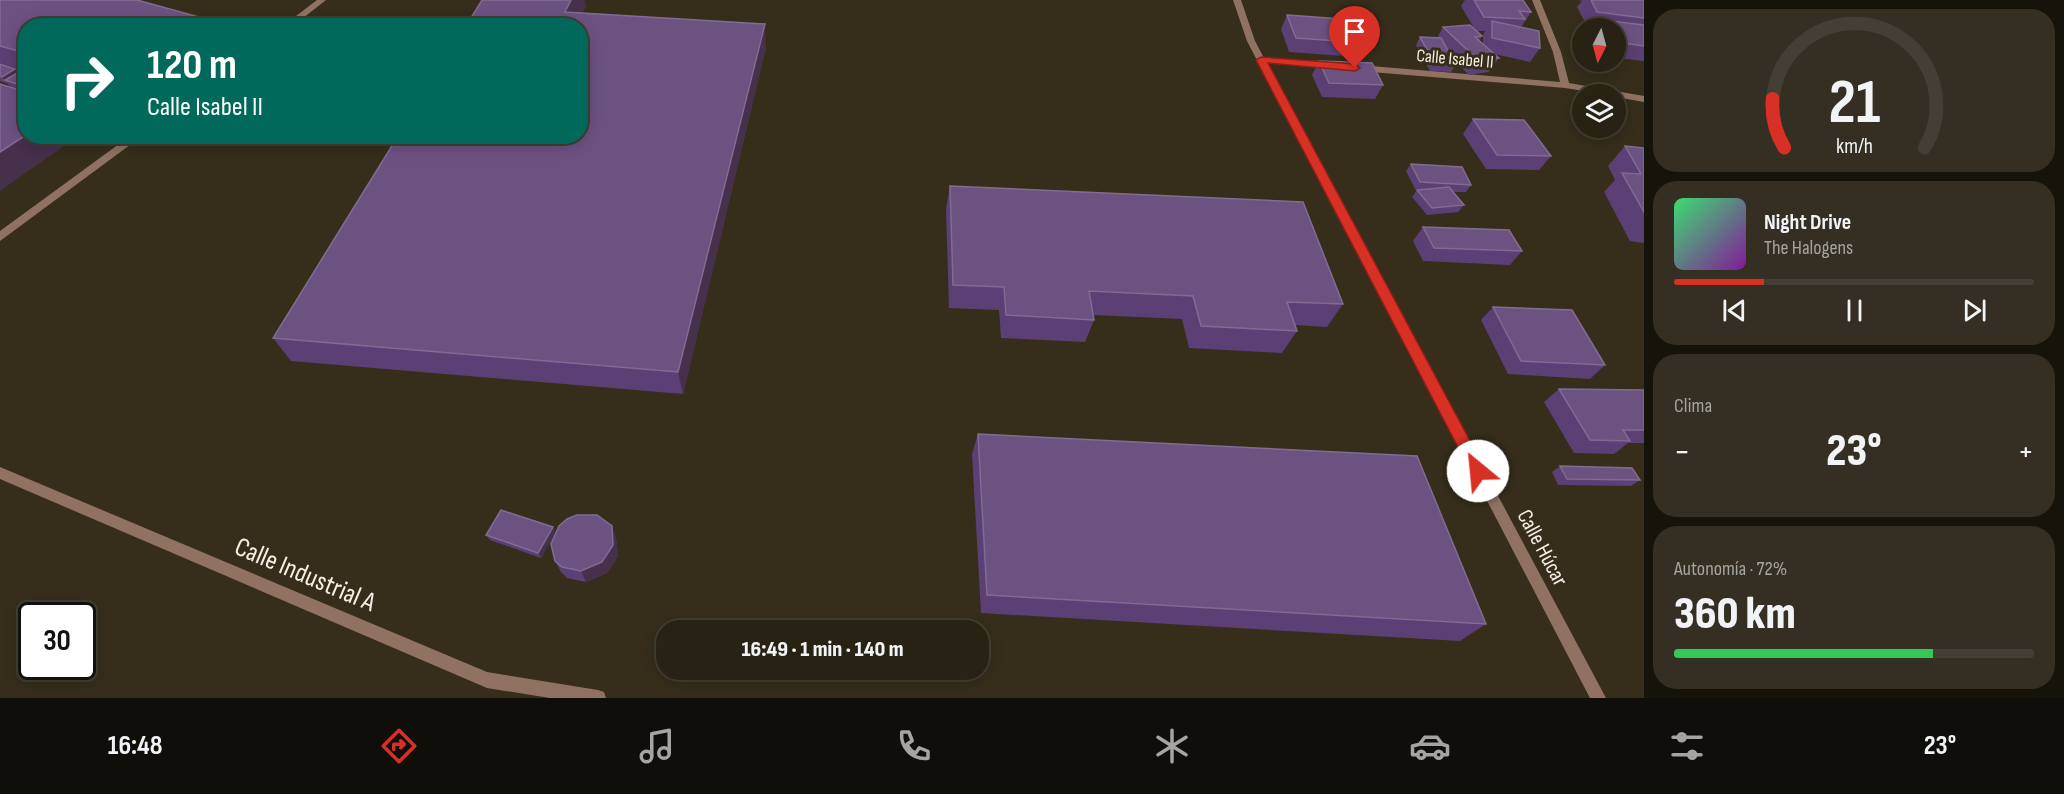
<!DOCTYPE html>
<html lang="es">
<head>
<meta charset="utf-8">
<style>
	:root { --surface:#282214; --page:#342f22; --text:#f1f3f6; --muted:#a5a4a0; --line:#443f34; --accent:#d93025 }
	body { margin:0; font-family:"Sofia Sans Condensed",sans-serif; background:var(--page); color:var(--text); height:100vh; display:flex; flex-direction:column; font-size:22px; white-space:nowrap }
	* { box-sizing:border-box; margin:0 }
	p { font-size:20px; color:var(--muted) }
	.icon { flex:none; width:33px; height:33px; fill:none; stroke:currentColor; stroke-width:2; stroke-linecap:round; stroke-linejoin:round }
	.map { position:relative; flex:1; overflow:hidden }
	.sheet { display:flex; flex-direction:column; gap:9px; padding:9px; background:#16130b; width:420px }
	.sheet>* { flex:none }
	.guide { position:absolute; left:18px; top:18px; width:570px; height:126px; border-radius:24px; box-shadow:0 3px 15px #0003,0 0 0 2px var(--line); background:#00695c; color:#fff; overflow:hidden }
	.needle { width:39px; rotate:186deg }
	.controls { position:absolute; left:1572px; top:18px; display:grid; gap:12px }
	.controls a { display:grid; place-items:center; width:54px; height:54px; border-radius:50%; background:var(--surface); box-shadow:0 3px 15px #0003,0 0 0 2px var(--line); font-size:30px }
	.speed { position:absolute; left:18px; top:602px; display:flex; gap:12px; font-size:30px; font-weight:700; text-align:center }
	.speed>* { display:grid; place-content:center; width:78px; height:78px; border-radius:50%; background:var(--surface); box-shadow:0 3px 15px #0003,0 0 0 2px var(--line); line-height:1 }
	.speed .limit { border:3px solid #111; border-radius:9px; background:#fff; color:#111 }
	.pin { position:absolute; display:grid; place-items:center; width:51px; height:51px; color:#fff; margin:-62px -26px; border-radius:50% 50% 50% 0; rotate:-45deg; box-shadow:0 0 6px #0007 }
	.pin .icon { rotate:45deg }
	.me { position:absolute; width:66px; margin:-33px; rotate:332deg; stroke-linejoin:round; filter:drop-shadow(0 0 4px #0008) }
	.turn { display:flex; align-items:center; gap:21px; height:126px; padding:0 30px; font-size:27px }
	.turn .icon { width:78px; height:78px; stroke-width:2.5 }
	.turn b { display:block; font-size:42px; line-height:51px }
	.big { font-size:45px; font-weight:800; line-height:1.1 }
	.sheet .tile { flex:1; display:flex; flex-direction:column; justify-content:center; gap:9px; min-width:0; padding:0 21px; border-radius:24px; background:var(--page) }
	.sheet .dial { align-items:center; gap:0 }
	.dial svg { height:156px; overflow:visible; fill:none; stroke:var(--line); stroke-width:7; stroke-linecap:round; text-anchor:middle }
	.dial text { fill:var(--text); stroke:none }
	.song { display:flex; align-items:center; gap:18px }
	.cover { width:72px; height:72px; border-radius:9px; background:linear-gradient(135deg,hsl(140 70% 55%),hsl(290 70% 35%)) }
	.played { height:6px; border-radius:3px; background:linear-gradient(90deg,var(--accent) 25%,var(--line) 25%) }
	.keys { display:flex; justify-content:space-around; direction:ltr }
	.heat { display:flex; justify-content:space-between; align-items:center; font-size:33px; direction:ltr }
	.charge { height:9px; border-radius:4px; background:linear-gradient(90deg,#34c759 72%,var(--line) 0) }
	.trip { position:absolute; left:656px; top:620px; width:333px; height:60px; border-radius:24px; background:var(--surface); box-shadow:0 3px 15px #0003,0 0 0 2px var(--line); font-weight:800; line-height:60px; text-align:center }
	.tab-bar { display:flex; height:96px; justify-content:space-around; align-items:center; background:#100e08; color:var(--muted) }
	.tab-bar .icon { width:42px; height:42px }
	.tab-bar .selected { color:var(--accent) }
	.tab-bar b { font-size:27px; color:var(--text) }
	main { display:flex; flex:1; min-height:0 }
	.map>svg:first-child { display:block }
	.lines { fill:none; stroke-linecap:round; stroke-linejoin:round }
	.minor { fill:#917262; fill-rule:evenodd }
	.wall { fill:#5c3f75; fill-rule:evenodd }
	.shaded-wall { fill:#46304c }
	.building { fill:#6c5281; stroke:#826b91; stroke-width:1.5 }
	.route { fill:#d93025; stroke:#8d1f18; stroke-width:1.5 }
	.labels { text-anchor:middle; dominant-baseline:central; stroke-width:6; stroke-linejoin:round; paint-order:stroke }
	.far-street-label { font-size:18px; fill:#f5f0e4; stroke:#362e1b }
	.street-label { font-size:22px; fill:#f5f0e4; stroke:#362e1b }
	.near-street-label { font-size:27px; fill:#f5f0e4; stroke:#362e1b }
</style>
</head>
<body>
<main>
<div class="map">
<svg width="1644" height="698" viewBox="0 0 1644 698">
	<rect width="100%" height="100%" fill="#362e1b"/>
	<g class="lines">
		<g class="minor">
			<path d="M 317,0 L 326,0 L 293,26 L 283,26 Z"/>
			<path d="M 1233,0 L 1241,0 L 1255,41 L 1264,58 L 1333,63 L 1338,66 L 1333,69 L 1267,63 L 1606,698 L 1590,698 L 1247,41 Z"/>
			<path d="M 1532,0 L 1540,0 L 1561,52 L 1569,83 L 1644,96 L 1644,102 L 1616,97 L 1616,94 L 1603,94 L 1565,88 L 1359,71 L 1354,68 L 1359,65 L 1560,82 L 1553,52 Z"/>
			<path d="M 130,136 L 142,136 L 0,241 L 0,231 Z"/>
			<path d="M 0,467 L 487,672 L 598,690 L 604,692 L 606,698 L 550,698 L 487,688 L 0,479 Z"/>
		</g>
	</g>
	<g class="wall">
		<path d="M 0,0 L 26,26 L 26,136 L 11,88 L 8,84 L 0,81 L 0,64 L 18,72 L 22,70 L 0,63 Z"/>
		<path d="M 482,0 L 584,0 L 586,6 L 582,13 L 766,47 L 683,394 L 291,361 L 273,338 Z"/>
		<path d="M 1465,0 L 1523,0 L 1531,12 L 1522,26 L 1520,27 L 1540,48 L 1530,62 L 1494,54 L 1499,58 L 1489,72 L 1469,75 L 1452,58 L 1456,65 L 1451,72 L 1430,71 L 1416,45 L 1420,37 L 1437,38 L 1443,27 L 1474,28 L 1461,6 ZM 1477,31 L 1485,31 L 1483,35 L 1483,44 L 1479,41 L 1482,36 Z"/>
		<path d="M 1579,0 L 1644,0 L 1644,61 L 1616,58 L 1616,28 L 1595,28 L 1596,28 L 1587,26 L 1577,7 L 1582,1 Z"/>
		<path d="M 1287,15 L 1352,42 L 1344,56 L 1289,52 L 1281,29 Z"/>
		<path d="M 1319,61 L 1383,85 L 1375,99 L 1322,97 L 1312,75 Z"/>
		<path d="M 1473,119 L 1551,156 L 1539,170 L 1486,169 L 1463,134 Z"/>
		<path d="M 1625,146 L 1644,148 L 1644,243 L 1630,241 L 1604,192 L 1615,180 L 1608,166 Z"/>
		<path d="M 1411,164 L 1471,185 L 1466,192 L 1453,192 L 1464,205 L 1458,212 L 1427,215 L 1412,197 L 1417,190 L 1418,189 L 1415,189 L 1406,171 Z"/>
		<path d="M 950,186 L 1343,304 L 1327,327 L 1295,325 L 1297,331 L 1282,353 L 1189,348 L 1182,319 L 1093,315 L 1094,320 L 1085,342 L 1001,338 L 999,310 L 949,308 L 946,209 Z"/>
		<path d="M 1423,227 L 1522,251 L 1510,265 L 1423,261 L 1413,241 Z"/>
		<path d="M 1493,307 L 1605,365 L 1590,379 L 1508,374 L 1481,320 Z"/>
		<path d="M 1559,389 L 1644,390 L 1644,443 L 1628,443 L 1614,454 L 1574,453 L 1544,402 Z"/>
		<path d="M 978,434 L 1486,624 L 1460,641 L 981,613 L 972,454 Z"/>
		<path d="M 1560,466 L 1640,480 L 1631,486 L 1558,485 L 1552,472 Z"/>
		<path d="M 553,527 L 556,533 L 616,538 L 618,556 L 607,573 L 586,582 L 567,578 L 561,572 L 555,561 L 556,533 L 541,558 L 490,540 L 486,535 Z"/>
	</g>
	<g class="shaded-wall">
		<path d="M 571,0 L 584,0 L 586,6 L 576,26 L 565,12 Z"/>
		<path d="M 199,17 L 204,26 L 185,26 Z"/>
		<path d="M 765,24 L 766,47 L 683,394 L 678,372 Z"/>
		<path d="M 15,69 L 21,76 L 6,80 L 2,77 Z"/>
		<path d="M 26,135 L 26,136 L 78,136 L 0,191 L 0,152 Z"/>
		<path d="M 612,526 L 616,538 L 618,556 L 607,573 L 586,582 L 581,571 Z"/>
		<path d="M 553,527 L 556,533 L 541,558 L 538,553 Z"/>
	</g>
	<g class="building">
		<path d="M 0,0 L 137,0 L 199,17 L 185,26 L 26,26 L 26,53 L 0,46 Z"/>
		<path d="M 482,0 L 571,0 L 565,12 L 765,24 L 678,372 L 273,338 L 398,136 L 580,136 L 580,26 L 466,26 Z"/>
		<path d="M 1474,0 L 1523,0 L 1531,12 L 1519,11 L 1525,19 L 1484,17 Z"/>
		<path d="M 1591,0 L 1644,0 L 1644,18 L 1597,12 Z"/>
		<path d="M 1287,15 L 1342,19 L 1352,42 L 1296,38 Z"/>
		<path d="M 1602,20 L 1644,25 L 1644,46 L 1616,42 L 1616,28 L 1607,28 Z"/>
		<path d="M 1492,21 L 1539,31 L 1540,48 L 1492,38 Z"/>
		<path d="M 1470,25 L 1482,36 L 1475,37 L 1499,58 L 1479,61 L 1443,27 Z"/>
		<path d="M 1420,37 L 1441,38 L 1456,65 L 1435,64 Z"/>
		<path d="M 1319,61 L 1372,63 L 1383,85 L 1329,83 Z"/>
		<path d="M 0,64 L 15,69 L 2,77 L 0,76 Z"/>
		<path d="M 26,68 L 26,87 L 5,80 Z"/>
		<path d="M 0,84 L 26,92 L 26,135 L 0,152 Z"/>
		<path d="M 1473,119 L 1524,120 L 1551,156 L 1497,155 Z"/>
		<path d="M 1625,146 L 1644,148 L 1644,212 L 1622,173 L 1641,174 Z"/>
		<path d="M 1411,164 L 1462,167 L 1471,185 L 1420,182 Z"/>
		<path d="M 950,186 L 1303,202 L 1343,304 L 1287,302 L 1297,331 L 1201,326 L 1193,296 L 1089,291 L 1094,320 L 1006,315 L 1004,287 L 953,285 Z"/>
		<path d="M 1449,187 L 1464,205 L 1432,208 L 1417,190 Z"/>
		<path d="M 1423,227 L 1509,230 L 1522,251 L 1434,248 Z"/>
		<path d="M 1493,307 L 1572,310 L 1605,365 L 1521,361 Z"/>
		<path d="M 1559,389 L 1644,390 L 1644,430 L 1623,430 L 1630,441 L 1590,440 Z"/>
		<path d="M 978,434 L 1417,456 L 1486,624 L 987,595 Z"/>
		<path d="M 1560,466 L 1632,468 L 1640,480 L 1567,479 Z"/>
		<path d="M 501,510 L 553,527 L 538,553 L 486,535 Z"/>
		<path d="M 577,515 L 597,515 L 612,526 L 613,545 L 602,562 L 581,571 L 562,567 L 555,561 L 551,544 L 559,526 L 567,519 Z"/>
	</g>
	<path class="route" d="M 1261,57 L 1355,64 L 1360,68 L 1355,71 L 1268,63 L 1484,467 L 1486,471 L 1484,476 L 1478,478 L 1473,476 L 1256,60 Z"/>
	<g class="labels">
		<g class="far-street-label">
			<text transform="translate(1455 59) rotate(5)">Calle Isabel II</text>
		</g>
		<g class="street-label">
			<text transform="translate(1542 548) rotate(62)">Calle Húcar</text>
		</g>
		<g class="near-street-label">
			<text transform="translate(305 575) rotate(23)">Calle Industrial A</text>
		</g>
	</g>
</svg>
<div class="controls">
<a><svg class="needle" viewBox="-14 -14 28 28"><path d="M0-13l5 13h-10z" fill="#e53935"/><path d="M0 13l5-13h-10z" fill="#a5a4a0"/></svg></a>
<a><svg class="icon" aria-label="layers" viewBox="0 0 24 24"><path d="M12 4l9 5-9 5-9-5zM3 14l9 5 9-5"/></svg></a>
</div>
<div class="speed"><div class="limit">30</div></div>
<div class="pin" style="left:1355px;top:68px;background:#d93025"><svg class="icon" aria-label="arrive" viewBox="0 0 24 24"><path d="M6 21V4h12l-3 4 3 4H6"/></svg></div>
<svg class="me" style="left:1478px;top:471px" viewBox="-20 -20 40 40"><circle r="19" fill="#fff"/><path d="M0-13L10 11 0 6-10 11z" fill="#d93025"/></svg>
<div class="trip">16:49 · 1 min · 140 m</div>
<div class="guide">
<div class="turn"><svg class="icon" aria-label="right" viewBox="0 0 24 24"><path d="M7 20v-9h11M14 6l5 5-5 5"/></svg><div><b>120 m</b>Calle Isabel II</div></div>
</div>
</div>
<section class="sheet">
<div class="tile dial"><svg viewBox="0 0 100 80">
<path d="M14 69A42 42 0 1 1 86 69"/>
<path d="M14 69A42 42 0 0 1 8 44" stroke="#d93025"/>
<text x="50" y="56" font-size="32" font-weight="700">21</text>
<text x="50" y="72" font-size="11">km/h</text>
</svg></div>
<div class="tile">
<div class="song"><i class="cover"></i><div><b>Night Drive</b><p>The Halogens</p></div></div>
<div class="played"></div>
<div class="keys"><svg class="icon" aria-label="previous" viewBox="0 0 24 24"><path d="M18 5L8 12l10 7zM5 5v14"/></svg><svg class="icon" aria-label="pause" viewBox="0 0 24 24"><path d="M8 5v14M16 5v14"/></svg><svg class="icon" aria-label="next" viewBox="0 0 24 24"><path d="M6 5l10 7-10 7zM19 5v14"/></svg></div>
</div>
<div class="tile"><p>Clima</p>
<div class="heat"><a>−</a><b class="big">23°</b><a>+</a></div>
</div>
<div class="tile"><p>Autonomía · 72%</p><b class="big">360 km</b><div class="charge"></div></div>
</section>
</main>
<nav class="tab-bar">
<b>16:48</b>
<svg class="icon selected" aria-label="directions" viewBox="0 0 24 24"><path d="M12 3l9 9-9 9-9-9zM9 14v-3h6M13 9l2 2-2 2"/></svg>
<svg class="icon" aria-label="music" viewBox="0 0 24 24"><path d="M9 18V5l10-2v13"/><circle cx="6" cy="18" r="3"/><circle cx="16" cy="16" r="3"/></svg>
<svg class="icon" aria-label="phone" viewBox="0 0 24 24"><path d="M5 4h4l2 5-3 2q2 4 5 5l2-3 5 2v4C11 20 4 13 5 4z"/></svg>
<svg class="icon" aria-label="climate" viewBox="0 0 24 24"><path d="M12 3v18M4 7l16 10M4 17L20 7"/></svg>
<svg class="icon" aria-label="car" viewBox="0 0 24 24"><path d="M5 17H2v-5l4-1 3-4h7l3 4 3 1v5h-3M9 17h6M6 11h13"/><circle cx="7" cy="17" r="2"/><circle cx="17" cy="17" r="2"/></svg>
<svg class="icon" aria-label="filters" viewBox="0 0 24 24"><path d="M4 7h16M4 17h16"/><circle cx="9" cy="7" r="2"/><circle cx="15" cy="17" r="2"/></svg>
<b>23°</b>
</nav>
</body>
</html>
